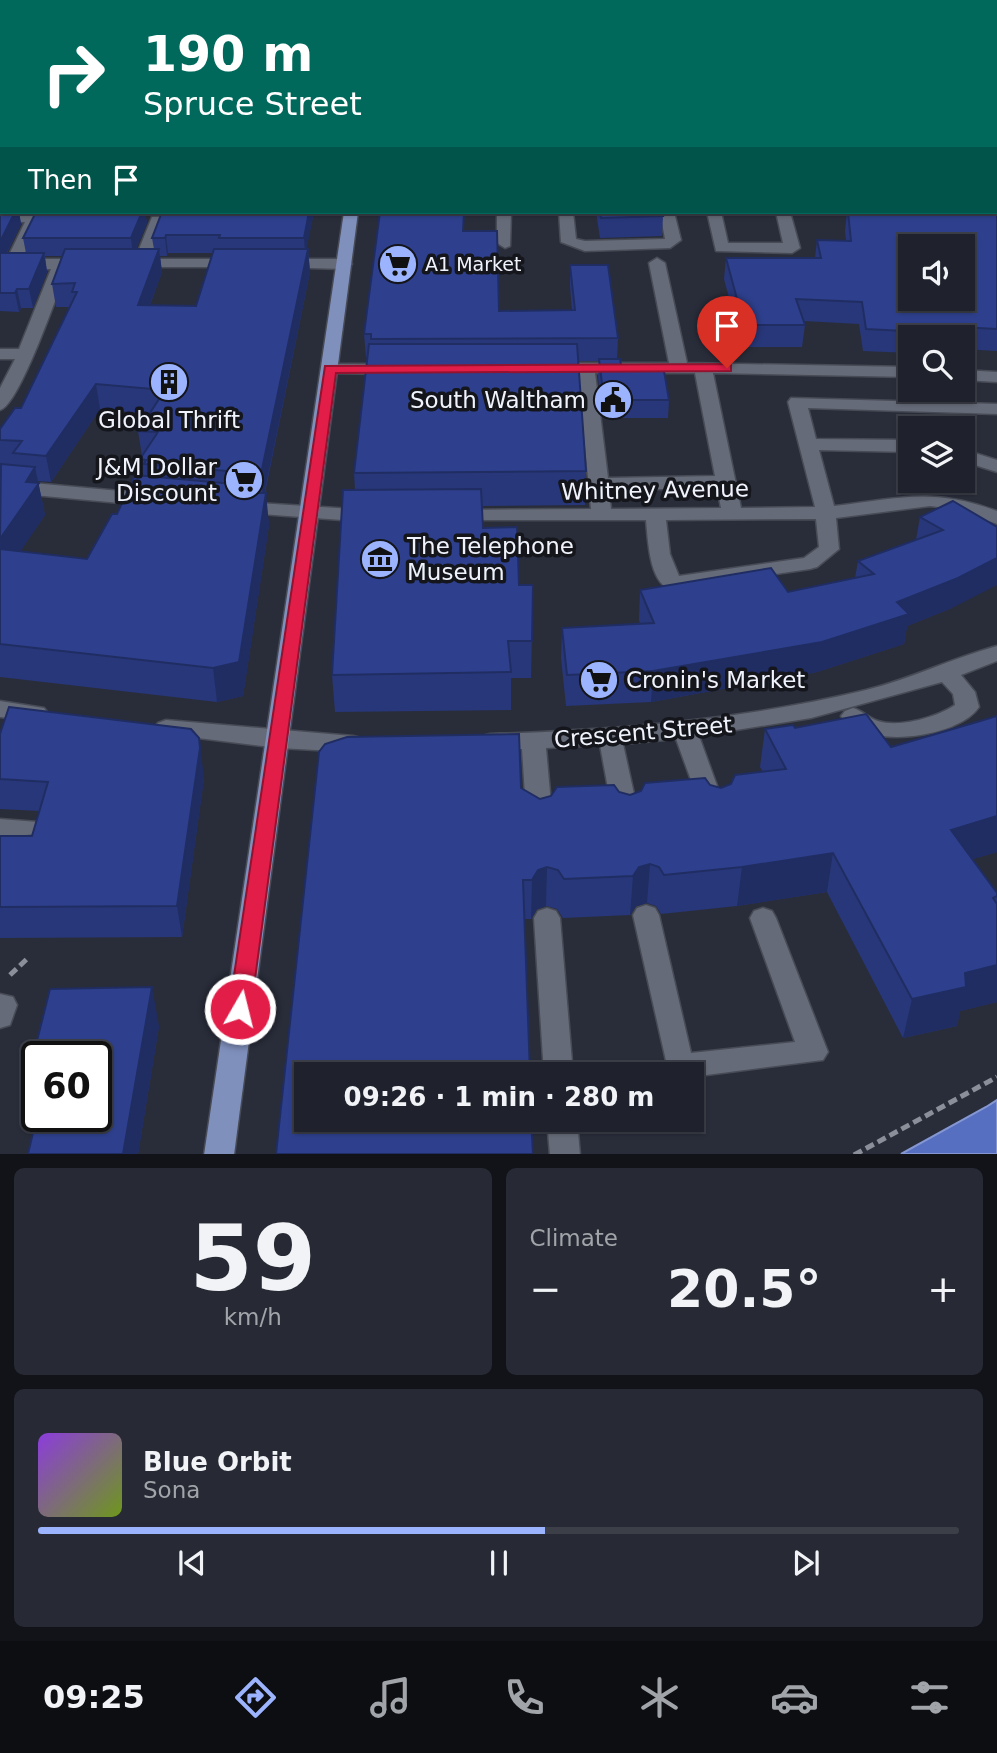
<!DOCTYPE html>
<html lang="en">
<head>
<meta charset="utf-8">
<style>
	:root { --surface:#1f222c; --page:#272a34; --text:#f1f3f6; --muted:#a1a4a9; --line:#3c3f48; --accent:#9cb4fd }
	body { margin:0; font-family:"DejaVu Sans",sans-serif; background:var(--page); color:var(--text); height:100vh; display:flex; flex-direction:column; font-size:26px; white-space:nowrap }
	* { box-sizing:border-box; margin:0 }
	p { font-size:23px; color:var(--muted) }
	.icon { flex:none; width:38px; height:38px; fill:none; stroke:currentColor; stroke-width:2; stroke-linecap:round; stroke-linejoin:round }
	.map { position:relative; height:1154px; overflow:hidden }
	.side { display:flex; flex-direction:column; gap:14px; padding:14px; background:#111318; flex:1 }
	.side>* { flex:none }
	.guide { position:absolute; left:0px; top:0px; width:998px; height:214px; box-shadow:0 2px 5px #0004,0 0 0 2px var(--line); background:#00695c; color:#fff; overflow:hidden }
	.tools { position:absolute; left:898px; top:234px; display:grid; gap:14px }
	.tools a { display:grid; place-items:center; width:77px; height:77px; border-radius:0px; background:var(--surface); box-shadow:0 2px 5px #0004,0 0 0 2px var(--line); font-size:35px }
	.speed { position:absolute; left:21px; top:1041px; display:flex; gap:14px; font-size:35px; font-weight:700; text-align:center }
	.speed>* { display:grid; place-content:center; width:91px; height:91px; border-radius:50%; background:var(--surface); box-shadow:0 2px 5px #0004,0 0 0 2px var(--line); line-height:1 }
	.speed .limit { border:4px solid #111; border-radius:10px; background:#fff; color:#111 }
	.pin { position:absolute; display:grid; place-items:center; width:60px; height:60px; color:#fff; margin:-72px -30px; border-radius:50% 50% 50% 0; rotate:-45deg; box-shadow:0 0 7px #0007 }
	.pin .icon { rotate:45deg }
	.me { position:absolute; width:77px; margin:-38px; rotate:8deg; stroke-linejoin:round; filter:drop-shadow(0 0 5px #0008) }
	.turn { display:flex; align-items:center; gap:24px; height:147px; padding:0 28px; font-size:32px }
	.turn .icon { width:91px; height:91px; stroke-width:2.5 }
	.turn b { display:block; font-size:49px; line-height:60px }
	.then { display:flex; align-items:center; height:66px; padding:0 28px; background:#0003; gap:14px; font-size:26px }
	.big { font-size:52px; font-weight:800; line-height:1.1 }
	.side .card { flex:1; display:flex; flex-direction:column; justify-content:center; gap:10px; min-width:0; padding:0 24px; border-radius:10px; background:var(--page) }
	.side .dial { align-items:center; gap:0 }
	.dial b { font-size:91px; line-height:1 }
	.song { display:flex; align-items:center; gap:21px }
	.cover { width:84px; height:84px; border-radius:10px; background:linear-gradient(135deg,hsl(270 70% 55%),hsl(80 70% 35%)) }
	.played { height:7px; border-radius:4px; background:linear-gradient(90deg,var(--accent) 55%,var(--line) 55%) }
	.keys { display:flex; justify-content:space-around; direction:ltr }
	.heat { display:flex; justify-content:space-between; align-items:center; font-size:38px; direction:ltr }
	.side .tiles { flex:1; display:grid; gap:14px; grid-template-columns:1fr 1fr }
	.card:last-child { grid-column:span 2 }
	.trip { position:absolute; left:294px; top:1062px; width:410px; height:70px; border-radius:0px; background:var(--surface); box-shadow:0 2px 5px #0004,0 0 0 2px var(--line); font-weight:800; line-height:70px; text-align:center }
	.tab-bar { display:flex; height:112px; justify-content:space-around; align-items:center; background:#0c0e12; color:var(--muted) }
	.tab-bar .icon { width:49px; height:49px }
	.tab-bar .current { color:var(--accent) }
	.tab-bar b { font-size:32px; color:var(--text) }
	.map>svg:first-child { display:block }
	.water { fill:#576fc0; stroke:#8597d2; stroke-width:2 }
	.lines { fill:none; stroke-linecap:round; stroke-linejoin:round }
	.minor-casing { stroke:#474b56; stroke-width:3 }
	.major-casing { stroke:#474b56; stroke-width:3 }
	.path { stroke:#8b8f9a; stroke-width:5; stroke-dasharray:9 4.5; stroke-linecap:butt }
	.minor { fill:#666b79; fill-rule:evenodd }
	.major { fill:#8090bd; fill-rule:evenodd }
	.wall { fill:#283779; fill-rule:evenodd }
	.shaded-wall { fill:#202d63 }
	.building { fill:#2e408d; stroke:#202d63; stroke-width:2; fill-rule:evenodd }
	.route { fill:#e11d48; stroke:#92132f; stroke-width:2 }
	.labels { text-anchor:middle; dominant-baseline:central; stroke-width:7; stroke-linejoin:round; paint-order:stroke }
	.far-poi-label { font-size:19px; fill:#f0f3fc; stroke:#14161c; text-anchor:start }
	.poi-label { font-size:23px; fill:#f0f3fc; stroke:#14161c; text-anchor:end }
	.street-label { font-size:23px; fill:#f0f3fc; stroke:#14161c }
</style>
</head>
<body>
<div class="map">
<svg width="997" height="1155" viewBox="0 0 997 1155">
	<rect width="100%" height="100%" fill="#292d3a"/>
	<path class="water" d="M 997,1100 L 997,1154 L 901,1154 L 986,1107 Z"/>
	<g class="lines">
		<g class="minor-casing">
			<g id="minor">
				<rect x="612" y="0" width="12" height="2"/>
				<path d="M 497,212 L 511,212 L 510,246 L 505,248 L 497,243 Z"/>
				<path d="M 559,212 L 573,212 L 576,239 L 585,241 L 665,239 L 660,212 L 674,212 L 681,240 L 670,248 L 585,251 L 561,242 Z"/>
				<path d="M 707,212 L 721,212 L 728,243 L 783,243 L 776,212 L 790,212 L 800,248 L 792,253 L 716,251 Z"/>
				<path d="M 35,214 L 42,218 L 22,259 L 85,259 L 93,264 L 85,269 L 67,269 C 58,292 19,406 0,410 L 0,388 L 15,359 L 0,359 L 0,349 L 19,349 L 51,269 L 0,269 L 0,259 L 7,259 L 25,222 L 0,221 L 0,215 Z"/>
				<path d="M 187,216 L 192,217 L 192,223 L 163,224 L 151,259 L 236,259 L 242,261 L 242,267 L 126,267 L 126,261 L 135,259 L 152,217 Z"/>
				<path d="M 657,258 L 665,263 L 687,363 L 910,367 L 910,377 L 713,373 L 741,508 L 815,507 L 788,402 L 791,398 L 997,404 L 997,414 L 808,408 L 816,439 L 910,440 L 910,452 L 819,450 L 834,506 C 899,498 933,487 997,511 L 997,524 L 956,509 L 930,506 L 836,518 L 839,549 L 817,567 L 810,569 L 671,589 C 649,584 648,539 646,520 L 447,520 L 444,516 L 447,512 L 454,510 L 591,509 L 578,373 L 552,373 L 543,368 L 552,363 L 669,363 L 649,263 ZM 595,373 L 695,373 L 715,476 L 608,478 ZM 717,488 L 721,508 L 611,509 L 609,490 ZM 816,519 L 819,547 L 804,558 L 679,576 L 670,554 L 666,520 Z"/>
				<path d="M 282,259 L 344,259 L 352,264 L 344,269 L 276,267 L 276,261 Z"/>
				<path d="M 330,364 L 394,364 L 403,369 L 394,374 L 324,373 L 321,369 L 324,365 Z"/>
				<path d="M 962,370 L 997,372 L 997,382 L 962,380 Z"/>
				<path d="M 962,449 L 997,460 L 997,472 L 962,461 Z"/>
				<path d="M 0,480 L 153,494 L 163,500 L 153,506 L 0,492 Z"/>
				<path d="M 241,502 L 369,510 L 379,516 L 369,522 L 234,512 L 231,508 Z"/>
				<path d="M 997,646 L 997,661 L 961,675 L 975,692 L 979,707 C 959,738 863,751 841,716 L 845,711 L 853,708 C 863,711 869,718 878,721 C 900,728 937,717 955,705 L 953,694 L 942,682 L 811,718 L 699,736 L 724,805 L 721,811 L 712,814 L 703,811 L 700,805 L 676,739 L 623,744 L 640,821 L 636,827 L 627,830 L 618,827 L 614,821 L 600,745 L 546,748 L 553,826 L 549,832 L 540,835 L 531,832 L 527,826 L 522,749 L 482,748 L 478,742 L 482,736 L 490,734 C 617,730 742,720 866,690 C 911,679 952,658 997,646 Z"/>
				<path d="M 0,701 L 44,708 L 48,713 L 44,718 L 36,721 L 0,717 Z"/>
				<path d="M 166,720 L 353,736 L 361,738 L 365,744 L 361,750 L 353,752 L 279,748 L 158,733 L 154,728 L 158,723 Z"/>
				<path d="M 0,819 L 38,822 L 42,828 L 38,834 L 0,837 Z"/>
				<path d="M 646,905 L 655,908 L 659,915 L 691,1053 L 795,1042 L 750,918 L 754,911 L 763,908 L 772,911 L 776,918 L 828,1052 L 823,1060 L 691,1077 L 669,1074 L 633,915 L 637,908 Z"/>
				<path d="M 547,908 L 556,911 L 560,918 L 573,1074 L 544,1074 L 534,918 L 538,911 Z"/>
				<path d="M 0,994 L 13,997 L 17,1005 L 10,1025 L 0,1028 Z"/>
				<path d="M 547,1120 L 577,1120 L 580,1155 L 550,1155 Z"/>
			</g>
		</g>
		<g class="major-casing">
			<g id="major">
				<path d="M 375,0 L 387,0 L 375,2 Z"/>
				<path d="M 344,212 L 358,212 L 234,1155 L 204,1155 Z"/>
			</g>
		</g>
		<g class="path">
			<path d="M 10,975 L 29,957"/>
			<path d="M 854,1155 L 997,1077"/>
		</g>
		<use href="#minor" class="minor"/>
		<use href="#major" class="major"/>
	</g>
	<g class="wall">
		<path d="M 0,0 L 352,0 L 352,2 L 2,2 L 2,212 L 28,212 L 19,212 L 21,224 L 7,253 L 26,253 L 23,238 L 36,212 L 145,212 L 147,223 L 136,249 L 154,249 L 152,238 L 162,212 L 314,212 L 306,249 L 308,249 L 310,272 L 265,493 L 269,525 L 243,696 L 217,702 L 0,677 L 0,429 L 21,408 L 70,307 L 56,307 L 52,284 L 62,256 L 45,256 L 47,272 L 33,308 L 21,308 L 19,312 L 0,311 ZM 168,253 L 213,253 L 196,306 L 150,305 L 162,272 L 160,256 L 167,256 ZM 100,409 L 149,414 L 138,431 L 142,456 L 140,459 L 143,476 L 87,559 L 20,551 L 45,515 L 38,481 L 51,482 Z"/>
		<rect x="401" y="0" width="98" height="2"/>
		<path d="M 653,0 L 997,0 L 997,351 L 962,349 L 962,338 L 910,338 L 910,353 L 863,351 L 859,324 L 804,321 L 805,325 L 802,347 L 742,347 L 724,279 L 726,258 L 815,258 L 817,240 L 846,241 L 845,231 L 847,212 L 894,213 L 894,212 L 996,212 L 996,2 L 653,2 Z"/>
		<path d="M 380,212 L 464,212 L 464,231 L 499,311 L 572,310 L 570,286 L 570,265 L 618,338 L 617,359 L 621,365 L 669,400 L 668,418 L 603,418 L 598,377 L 599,361 L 578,361 L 586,471 L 585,505 L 482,506 L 483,528 L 519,585 L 533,585 L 531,678 L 511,678 L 511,710 L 335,712 L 332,675 L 355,490 L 354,473 L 367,357 L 366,357 L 364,334 Z"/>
		<path d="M 596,212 L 662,212 L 663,216 L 662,236 L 600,238 Z"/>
		<path d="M 953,501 L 952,608 L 907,626 L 904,644 L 817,672 L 651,702 L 566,706 L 561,658 L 562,628 L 640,624 L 639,620 L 640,590 L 788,592 L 855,578 L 858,561 L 916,540 L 920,517 Z"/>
		<path d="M 795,728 L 891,747 L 997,852 L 973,859 L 997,893 L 997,1002 L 960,1011 L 957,1026 L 903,1038 L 827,892 L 737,906 L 661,914 L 656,906 L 647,903 L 636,906 L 630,915 L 563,918 L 557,909 L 546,906 L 537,909 L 531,919 L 524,919 L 276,1154 L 521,788 L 540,799 L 619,792 L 630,795 L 710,785 L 721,788 L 763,772 L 760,767 L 765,729 Z"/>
		<path d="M 0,734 L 204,778 L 182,937 L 0,938 L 0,836 L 32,836 L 40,811 L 0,809 Z"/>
		<path d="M 159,1026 L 138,1154 L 28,1154 L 96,1057 L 39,1057 L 36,1045 Z"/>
	</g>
	<g class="shaded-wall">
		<path d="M 15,212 L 19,212 L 21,224 L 5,256 L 0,257 L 0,239 Z"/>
		<path d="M 141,212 L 145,212 L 147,223 L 133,256 L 131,238 Z"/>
		<path d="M 309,212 L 314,212 L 305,256 L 304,238 Z"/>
		<path d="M 166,235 L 168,253 L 167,256 L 165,238 Z"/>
		<path d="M 159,249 L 162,272 L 141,329 L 138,305 Z"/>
		<path d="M 308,249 L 310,272 L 263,500 L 261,474 Z"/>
		<path d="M 44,253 L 47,272 L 33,308 L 29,289 Z"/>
		<path d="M 17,289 L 21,308 L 19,312 L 15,293 Z"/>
		<path d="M 96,384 L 100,409 L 51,482 L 46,456 Z"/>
		<path d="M 35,467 L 45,515 L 1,580 L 0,539 L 26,482 Z"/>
		<path d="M 266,493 L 269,525 L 243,696 L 217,702 L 213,668 Z"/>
		<path d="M 997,558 L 997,585 L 952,608 L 907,626 L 904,644 L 817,672 L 651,702 L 653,671 L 897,602 Z"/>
		<path d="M 199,738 L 204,778 L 182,937 L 177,906 Z"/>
		<path d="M 997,816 L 997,852 L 943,868 L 951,830 Z"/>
		<path d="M 833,853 L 827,892 L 737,906 L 742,867 Z"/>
		<path d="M 650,864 L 647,903 L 636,906 L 630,915 L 633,876 L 639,867 Z"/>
		<path d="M 547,867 L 546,906 L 537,909 L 531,919 L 532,880 L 538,870 Z"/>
		<path d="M 997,965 L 997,1002 L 960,1011 L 957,1026 L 903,1038 L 912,999 L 965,973 Z"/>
		<path d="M 152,987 L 159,1026 L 138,1154 L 123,1154 Z"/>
	</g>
	<g class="building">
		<path d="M 1,0 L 349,0 L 348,2 L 2,2 L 2,39 L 1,33 L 0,34 L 0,7 L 1,7 Z"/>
		<rect x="401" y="0" width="77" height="2"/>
		<path d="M 657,0 L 997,0 L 997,329 L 942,326 L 944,333 L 866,329 L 862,302 L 796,299 L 805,325 L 744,325 L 726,258 L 821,258 L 817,240 L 851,241 L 848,212 L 901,213 L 901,212 L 996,212 L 996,2 L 658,2 ZM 910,247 L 962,247 L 962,299 L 910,299 Z"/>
		<path d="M 2,43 L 2,196 L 0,196 L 0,143 L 2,136 L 0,136 L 0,44 Z"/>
		<path d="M 0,206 L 2,206 L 2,212 L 15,212 L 2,238 L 0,239 Z"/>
		<path d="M 36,212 L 142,212 L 131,238 L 23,238 Z"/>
		<path d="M 162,212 L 309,212 L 304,238 L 219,238 L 220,235 L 166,235 L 165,238 L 152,238 Z"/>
		<path d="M 380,212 L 464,212 L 463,231 L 497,231 L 499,311 L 575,310 L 570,265 L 608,265 L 618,338 L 371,339 L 371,334 L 364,334 Z"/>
		<path d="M 600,212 L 662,212 L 663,216 L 601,218 Z"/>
		<path d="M 65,249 L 159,249 L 138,305 L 196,306 L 214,249 L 308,249 L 261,474 L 144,464 L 146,460 L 140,459 L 158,432 L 138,431 L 165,390 L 96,384 L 46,456 L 13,453 L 22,441 L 0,440 L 0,429 L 15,408 L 21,408 L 77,292 L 72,292 L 75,283 L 52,284 Z"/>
		<path d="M 0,253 L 44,253 L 29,289 L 17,289 L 15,293 L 0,293 Z"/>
		<path d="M 369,344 L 577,344 L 586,471 L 354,473 Z"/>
		<path d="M 599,359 L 620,359 L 621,365 L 663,365 L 669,400 L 604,400 Z"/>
		<path d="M 1,464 L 35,467 L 26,482 L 39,483 L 0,539 Z"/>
		<path d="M 135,475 L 257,486 L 256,493 L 266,493 L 239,662 L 213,668 L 0,644 L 0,549 L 87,559 L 112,514 L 117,514 Z"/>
		<path d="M 481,489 L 483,528 L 517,527 L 519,585 L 533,585 L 532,641 L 508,641 L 511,672 L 332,675 L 343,490 Z"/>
		<path d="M 953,501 L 997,527 L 997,558 L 958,578 L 897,602 L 909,614 L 822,642 L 653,671 L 567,675 L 562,628 L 654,623 L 640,590 L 771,568 L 788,592 L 874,574 L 858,561 L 943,530 L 920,517 Z"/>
		<path d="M 9,707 L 191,729 L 199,738 L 200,748 L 177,906 L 0,907 L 0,836 L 32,836 L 48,782 L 0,779 L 0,734 Z"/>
		<path d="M 866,714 L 891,747 L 977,722 L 997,716 L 997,816 L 951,830 L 997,893 L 997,896 L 993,898 L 997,904 L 997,965 L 965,973 L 966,987 L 912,999 L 833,853 L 742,867 L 664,875 L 659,867 L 650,864 L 639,867 L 633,876 L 564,879 L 558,870 L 547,867 L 538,870 L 532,880 L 523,880 L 530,1074 L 306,1074 L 306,1120 L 531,1120 L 533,1154 L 276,1154 L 319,752 L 325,744 L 347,737 L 519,734 L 521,788 L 540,799 L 551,796 L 557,787 L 614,785 L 619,792 L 630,795 L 641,791 L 645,783 L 705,778 L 710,785 L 721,788 L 731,784 L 735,775 L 786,769 L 765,729 L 793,725 L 795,728 Z"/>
		<path d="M 152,987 L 123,1154 L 28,1154 L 37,1116 L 96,1116 L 96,1057 L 50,1057 L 53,1044 L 36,1045 L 50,989 Z"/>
	</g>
	<path class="route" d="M 727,364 L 731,365 L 731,371 L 336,373 L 251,1009 L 248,1015 L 240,1018 L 232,1015 L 229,1009 L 325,366 Z"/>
	<defs>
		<g id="supermarket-disc" transform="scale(2.0125)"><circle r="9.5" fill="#9cb4fd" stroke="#14161c"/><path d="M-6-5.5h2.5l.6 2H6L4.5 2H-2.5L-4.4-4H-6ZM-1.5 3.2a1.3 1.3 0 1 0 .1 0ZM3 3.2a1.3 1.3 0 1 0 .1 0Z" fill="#111"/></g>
		<g id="building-disc" transform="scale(2.0125)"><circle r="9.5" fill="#9cb4fd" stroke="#14161c"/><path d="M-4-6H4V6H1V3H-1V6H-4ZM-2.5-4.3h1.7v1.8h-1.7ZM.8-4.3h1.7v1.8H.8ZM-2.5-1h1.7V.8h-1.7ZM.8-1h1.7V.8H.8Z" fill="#111"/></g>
		<g id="civic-disc" transform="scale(2.0125)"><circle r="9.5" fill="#9cb4fd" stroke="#14161c"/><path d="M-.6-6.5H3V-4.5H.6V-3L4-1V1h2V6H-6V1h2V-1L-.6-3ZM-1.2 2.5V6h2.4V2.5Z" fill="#111"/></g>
		<g id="museum-disc" transform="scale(2.0125)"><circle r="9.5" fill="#9cb4fd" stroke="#14161c"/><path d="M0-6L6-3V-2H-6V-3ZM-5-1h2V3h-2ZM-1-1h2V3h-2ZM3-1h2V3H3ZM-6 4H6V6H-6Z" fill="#111"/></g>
	</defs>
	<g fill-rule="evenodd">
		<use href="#supermarket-disc" x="398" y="264"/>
		<use href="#building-disc" x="169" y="382"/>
		<use href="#civic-disc" x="613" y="400"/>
		<use href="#supermarket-disc" x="244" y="480"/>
		<use href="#museum-disc" x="380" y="559"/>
		<use href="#supermarket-disc" x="599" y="680"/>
	</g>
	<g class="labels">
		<g class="far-poi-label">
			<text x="425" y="264">A1 Market</text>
		</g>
		<g class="poi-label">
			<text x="586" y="400">South Waltham</text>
			<text x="169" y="420" text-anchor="middle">Global Thrift</text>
			<text x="217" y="467">J&amp;M Dollar<tspan x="217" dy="26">Discount</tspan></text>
			<text x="407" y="546" text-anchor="start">The Telephone<tspan x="407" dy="26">Museum</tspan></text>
			<text x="626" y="680" text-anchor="start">Cronin's Market</text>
		</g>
		<g class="street-label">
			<text transform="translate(655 490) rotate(-1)">Whitney Avenue</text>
			<text transform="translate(643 732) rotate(-5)">Crescent Street</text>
		</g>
	</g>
</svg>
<div class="tools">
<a><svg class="icon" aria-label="sound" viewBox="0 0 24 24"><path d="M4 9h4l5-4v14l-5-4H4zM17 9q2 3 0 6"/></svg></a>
<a><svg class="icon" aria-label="search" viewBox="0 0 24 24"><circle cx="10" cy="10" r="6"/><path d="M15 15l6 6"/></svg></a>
<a><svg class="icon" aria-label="layers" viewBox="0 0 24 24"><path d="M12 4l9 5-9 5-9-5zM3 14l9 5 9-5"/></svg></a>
</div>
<div class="speed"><div class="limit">60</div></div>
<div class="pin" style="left:727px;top:368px;background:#d93025"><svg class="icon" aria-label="arrive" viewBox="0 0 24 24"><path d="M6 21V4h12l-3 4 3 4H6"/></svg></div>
<svg class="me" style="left:240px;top:1009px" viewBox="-20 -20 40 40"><circle r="17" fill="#e11d48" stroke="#fff" stroke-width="3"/><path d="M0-11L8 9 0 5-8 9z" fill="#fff"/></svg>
<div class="trip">09:26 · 1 min · 280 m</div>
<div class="guide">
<div class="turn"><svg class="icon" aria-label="right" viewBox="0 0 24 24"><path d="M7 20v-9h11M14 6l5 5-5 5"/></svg><div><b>190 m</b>Spruce Street</div></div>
<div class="then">Then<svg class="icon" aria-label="arrive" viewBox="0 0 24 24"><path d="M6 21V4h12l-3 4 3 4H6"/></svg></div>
</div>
</div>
<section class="side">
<div class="tiles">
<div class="card dial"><b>59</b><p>km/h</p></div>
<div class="card"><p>Climate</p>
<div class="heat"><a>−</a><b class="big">20.5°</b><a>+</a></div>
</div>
<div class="card">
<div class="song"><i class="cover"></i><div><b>Blue Orbit</b><p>Sona</p></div></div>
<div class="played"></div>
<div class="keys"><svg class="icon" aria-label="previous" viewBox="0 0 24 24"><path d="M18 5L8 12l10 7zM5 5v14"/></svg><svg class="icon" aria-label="pause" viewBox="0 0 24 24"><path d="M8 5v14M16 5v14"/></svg><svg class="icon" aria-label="next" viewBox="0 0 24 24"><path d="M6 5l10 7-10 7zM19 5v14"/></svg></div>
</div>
</div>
</section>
<nav class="tab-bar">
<b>09:25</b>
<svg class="icon current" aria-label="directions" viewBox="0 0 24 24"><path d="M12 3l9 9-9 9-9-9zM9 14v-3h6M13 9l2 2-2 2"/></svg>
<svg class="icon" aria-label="music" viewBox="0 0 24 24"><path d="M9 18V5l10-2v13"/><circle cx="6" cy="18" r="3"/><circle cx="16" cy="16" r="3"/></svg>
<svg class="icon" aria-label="phone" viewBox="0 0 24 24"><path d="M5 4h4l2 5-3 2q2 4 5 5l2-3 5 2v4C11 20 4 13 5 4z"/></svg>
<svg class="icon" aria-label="climate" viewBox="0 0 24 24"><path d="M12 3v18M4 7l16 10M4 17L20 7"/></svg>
<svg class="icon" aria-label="car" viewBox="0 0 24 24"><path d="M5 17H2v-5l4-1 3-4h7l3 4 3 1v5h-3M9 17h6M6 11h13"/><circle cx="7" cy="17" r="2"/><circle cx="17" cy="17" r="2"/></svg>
<svg class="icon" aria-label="filters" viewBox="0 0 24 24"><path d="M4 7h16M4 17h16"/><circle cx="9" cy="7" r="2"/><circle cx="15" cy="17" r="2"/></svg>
</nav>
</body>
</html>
